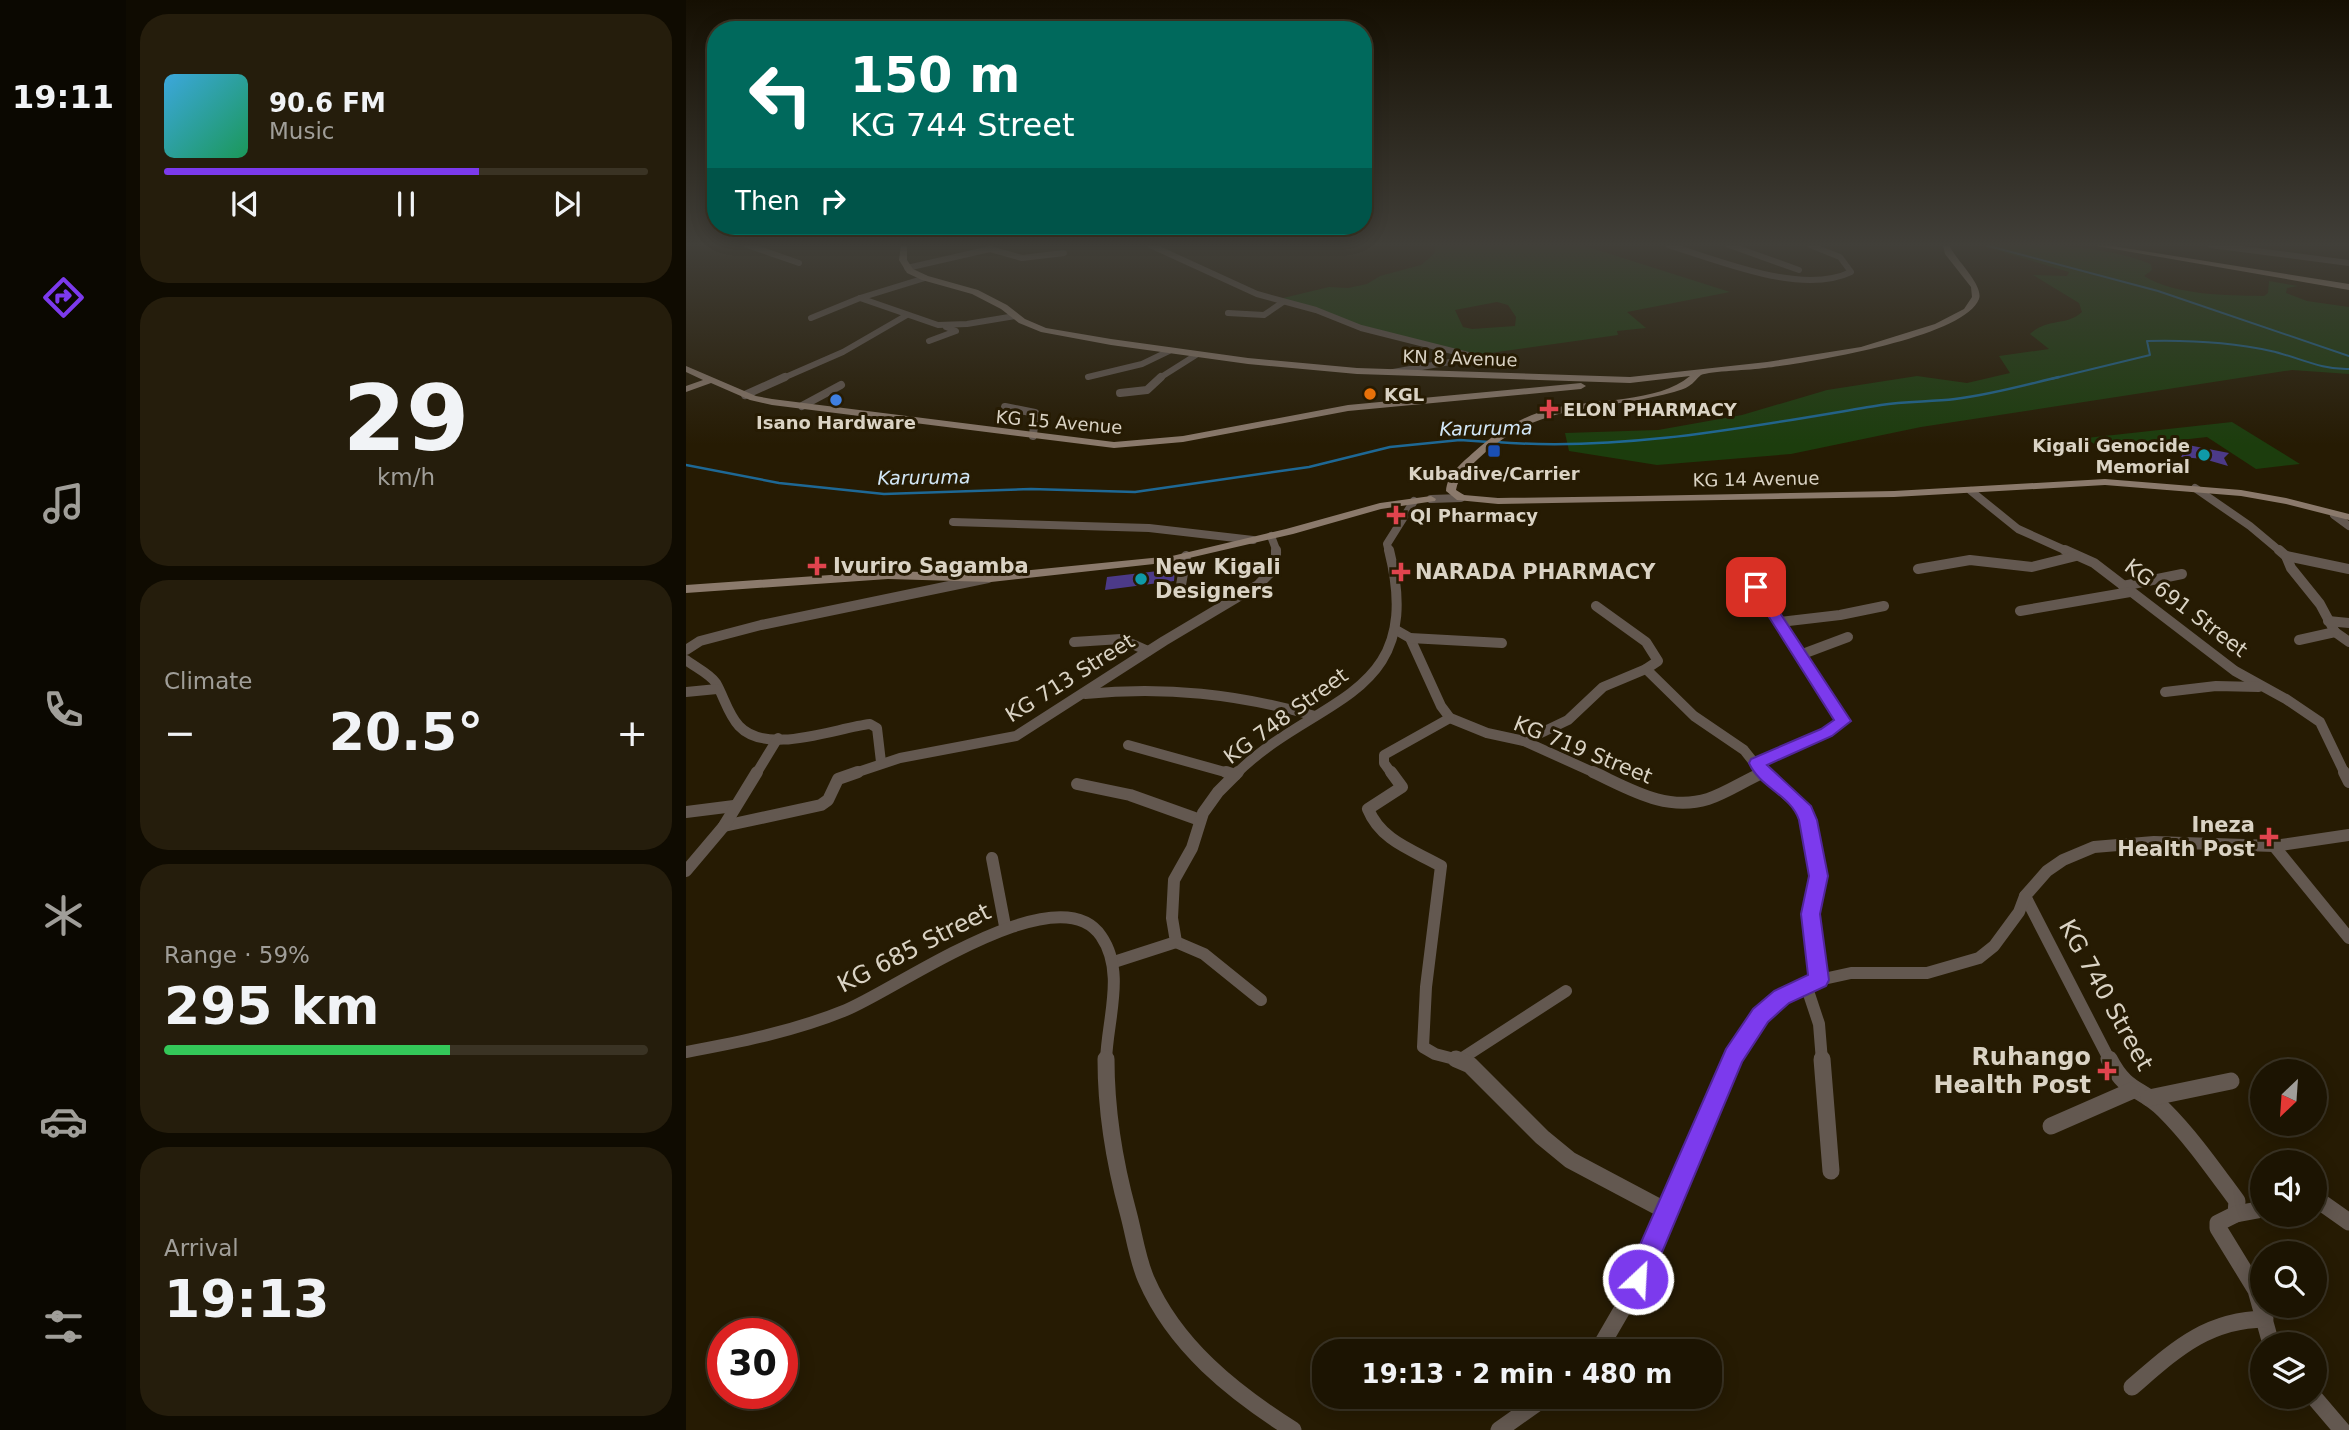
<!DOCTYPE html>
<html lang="en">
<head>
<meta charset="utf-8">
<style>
	:root { --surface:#1c1402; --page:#251d0c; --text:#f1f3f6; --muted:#a09e99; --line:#3a3324; --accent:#7c3aed }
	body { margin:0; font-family:"DejaVu Sans",sans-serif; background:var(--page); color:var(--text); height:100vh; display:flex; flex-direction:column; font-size:26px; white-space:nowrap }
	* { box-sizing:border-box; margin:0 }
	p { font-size:23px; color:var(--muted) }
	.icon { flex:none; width:38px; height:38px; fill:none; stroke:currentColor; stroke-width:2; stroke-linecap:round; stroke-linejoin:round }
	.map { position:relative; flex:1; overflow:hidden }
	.sheet { display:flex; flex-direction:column; gap:14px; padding:14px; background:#0f0b01; width:560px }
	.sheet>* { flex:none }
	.hud { position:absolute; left:21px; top:21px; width:665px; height:214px; border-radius:28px; box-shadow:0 4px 18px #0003,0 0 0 2px var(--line); background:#00695c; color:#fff; overflow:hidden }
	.needle { width:46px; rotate:205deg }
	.buttons { position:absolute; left:1564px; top:1059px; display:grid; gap:14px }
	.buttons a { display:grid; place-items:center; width:77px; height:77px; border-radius:50%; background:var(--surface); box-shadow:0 4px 18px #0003,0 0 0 2px var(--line); font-size:35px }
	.speed { position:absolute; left:21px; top:1318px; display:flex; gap:14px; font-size:35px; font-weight:700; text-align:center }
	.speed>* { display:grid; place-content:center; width:91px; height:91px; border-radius:50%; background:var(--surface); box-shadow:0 4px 18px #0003,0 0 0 2px var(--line); line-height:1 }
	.speed .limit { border:10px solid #d22; background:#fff; color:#111 }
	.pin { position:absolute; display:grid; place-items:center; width:60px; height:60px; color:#fff; margin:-30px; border-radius:14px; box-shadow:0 4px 10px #0006 }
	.me { position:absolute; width:77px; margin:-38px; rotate:25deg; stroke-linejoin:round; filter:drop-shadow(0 0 5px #0008) }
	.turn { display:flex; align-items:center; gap:24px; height:147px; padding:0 28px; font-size:32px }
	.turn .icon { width:91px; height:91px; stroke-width:2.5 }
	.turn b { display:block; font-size:49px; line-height:60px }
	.then { display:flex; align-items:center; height:66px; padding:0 28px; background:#0003; gap:14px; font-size:26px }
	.big { font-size:52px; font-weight:700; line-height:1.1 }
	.sheet .card { flex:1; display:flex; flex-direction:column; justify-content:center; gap:10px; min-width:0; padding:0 24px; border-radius:28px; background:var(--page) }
	.sheet .dial { align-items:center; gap:0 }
	.dial b { font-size:91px; line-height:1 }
	.song { display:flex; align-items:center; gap:21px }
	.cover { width:84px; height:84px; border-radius:10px; background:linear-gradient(135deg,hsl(200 70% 55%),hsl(150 70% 35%)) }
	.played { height:7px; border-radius:4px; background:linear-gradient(90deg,var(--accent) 65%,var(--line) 65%) }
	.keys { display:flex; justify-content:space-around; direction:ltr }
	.heat { display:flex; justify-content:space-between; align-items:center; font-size:38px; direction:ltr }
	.charge { height:10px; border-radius:5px; background:linear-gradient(90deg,#34c759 59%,var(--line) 0) }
	.trip { position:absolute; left:626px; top:1339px; width:410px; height:70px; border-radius:28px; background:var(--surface); box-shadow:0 4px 18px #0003,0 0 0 2px var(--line); font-weight:700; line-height:70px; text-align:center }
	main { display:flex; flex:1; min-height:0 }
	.menu { display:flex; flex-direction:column; width:126px; justify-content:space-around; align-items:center; background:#0b0801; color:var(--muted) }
	.menu .icon { width:49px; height:49px }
	.menu .current { color:var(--accent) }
	.menu b { font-size:32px; color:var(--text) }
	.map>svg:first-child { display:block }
	.green { fill:#1c3d0d; fill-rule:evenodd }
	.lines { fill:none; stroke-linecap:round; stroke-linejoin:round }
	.stream-far1 { stroke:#1e6895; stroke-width:2 }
	.stream { stroke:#1e6895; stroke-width:2.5 }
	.building { fill:#4c3a88 }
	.street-far4 { stroke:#635850; stroke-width:6 }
	.street-far3 { stroke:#635850; stroke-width:8 }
	.street-far2 { stroke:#635850; stroke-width:10 }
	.street-far1 { stroke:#635850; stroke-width:12 }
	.street { stroke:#635850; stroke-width:17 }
	.secondary { fill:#8b7a6c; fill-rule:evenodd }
	.primary { fill:#a99482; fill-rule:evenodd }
	.route { fill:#7c3aed; stroke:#51269a; stroke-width:2 }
	.food-dot { fill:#e8710a; stroke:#261b03; stroke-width:2.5 }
	.shop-dot { fill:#3f7fe0; stroke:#261b03; stroke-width:2.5 }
	.health-dot { fill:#e0444e; stroke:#261b03; stroke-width:2.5 }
	.transit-dot { fill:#1a4fb4; stroke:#261b03; stroke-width:2.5 }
	.culture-dot { fill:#0f9aa8; stroke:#261b03; stroke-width:2.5 }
	.labels { text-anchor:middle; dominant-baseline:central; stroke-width:6; stroke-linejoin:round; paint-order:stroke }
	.far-street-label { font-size:18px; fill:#dad3c4; stroke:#261b03 }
	.far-poi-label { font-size:18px; font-weight:bold; fill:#dad3c4; stroke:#261b03; text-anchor:start }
	.far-water-label { font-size:19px; font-style:italic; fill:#d2e7f7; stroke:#261b03 }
	.poi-label { font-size:21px; font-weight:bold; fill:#dad3c4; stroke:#261b03; text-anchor:start }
	.street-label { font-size:21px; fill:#dad3c4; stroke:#261b03 }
	.near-street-label { font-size:24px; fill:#dad3c4; stroke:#261b03 }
	.near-poi-label { font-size:24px; font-weight:bold; fill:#dad3c4; stroke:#261b03; text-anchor:end }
</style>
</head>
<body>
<main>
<nav class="menu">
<b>19:11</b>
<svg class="icon current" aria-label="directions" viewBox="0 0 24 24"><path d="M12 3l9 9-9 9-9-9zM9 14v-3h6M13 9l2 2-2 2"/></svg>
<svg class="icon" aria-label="music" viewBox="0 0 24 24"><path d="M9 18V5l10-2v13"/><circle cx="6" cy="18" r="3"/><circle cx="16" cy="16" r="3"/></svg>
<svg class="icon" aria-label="phone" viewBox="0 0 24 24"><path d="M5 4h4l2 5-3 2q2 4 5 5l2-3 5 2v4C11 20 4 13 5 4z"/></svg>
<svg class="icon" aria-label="climate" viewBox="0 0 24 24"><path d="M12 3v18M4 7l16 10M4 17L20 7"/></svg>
<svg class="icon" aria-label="car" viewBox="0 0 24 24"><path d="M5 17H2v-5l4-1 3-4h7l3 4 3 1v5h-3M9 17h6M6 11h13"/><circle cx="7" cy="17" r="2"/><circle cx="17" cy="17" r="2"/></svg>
<svg class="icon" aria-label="filters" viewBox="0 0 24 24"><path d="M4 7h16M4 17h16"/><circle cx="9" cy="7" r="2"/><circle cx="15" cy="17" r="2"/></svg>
</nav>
<section class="sheet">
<div class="card">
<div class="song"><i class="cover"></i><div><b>90.6 FM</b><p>Music</p></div></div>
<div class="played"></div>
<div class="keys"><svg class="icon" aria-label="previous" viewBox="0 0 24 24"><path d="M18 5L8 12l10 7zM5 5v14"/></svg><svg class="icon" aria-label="pause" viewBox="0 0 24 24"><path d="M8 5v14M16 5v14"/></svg><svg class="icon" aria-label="next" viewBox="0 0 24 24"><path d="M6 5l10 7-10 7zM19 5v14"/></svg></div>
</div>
<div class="card dial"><b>29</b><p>km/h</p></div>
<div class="card"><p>Climate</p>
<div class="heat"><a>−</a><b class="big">20.5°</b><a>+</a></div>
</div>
<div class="card"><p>Range · 59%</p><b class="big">295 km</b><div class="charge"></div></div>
<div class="card"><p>Arrival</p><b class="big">19:13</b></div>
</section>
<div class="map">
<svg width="1663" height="1430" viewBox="0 0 1663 1430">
	<rect width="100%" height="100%" fill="#261b03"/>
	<g class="green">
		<path d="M 750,245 L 896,245 L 1044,292 L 941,312 L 960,328 L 931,331 L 932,335 L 790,355 L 681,332 L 593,299 L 643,287 L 662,288 L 681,284 L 694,276 L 735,265 L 748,254 ZM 811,302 L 822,305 L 830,317 L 829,326 L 786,329 L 777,327 L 769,310 Z"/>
		<path d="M 1293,245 C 1353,245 1408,242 1465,264 L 1466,270 L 1458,276 C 1491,296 1540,295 1578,296 L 1582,293 L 1583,281 L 1612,286 L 1601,288 L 1600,293 L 1621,301 L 1663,307 L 1663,374 L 1606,370 L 1235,427 L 1105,454 L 971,465 L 883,451 L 879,433 L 972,430 L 1056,415 L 1141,390 L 1231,376 L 1281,383 L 1324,373 L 1313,356 L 1363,349 L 1344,334 C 1363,317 1379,327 1396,312 L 1393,303 L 1347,275 L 1381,276 L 1383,272 Z"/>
		<path d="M 1546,422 L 1614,464 L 1570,469 L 1521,437 L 1415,449 L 1400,438 Z"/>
	</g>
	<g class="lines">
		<g class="stream-far1">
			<path d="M 1299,245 L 1472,291 L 1663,356"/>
			<path d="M 1365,379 L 1464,355 L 1461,341 C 1502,340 1544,342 1585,351 C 1612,357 1635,370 1663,369"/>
		</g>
		<g class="stream">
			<path d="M 810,442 C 940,452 1067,426 1195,405 C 1219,401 1244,402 1269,399 C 1304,395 1339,385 1373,377"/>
			<path d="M 0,465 L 93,483 L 198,494 L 345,489 L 449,492 L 623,467 L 704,447 L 774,440 L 803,442"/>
		</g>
	</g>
	<g class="building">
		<path d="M 1502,445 L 1543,453 L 1538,458 L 1542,466 L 1518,459 L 1495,457 Z"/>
		<path d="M 489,569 L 488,581 L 419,590 L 421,577 Z"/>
	</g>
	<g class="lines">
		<g class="street-far4">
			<path d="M 61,245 L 113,263"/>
			<path d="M 464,245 L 571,294 L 630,310 L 675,328 L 790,357"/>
			<path d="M 982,245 C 1033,260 1115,296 1165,272 L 1154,257 L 1124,245"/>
			<path d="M 1043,245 L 1113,270"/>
			<path d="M 1525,245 L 1663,263"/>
			<path d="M 221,268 L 304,249 L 336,258 L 378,253"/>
			<path d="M 174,298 L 252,325 L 281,324 L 329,316"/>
			<path d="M 542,313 L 578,315 L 597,302"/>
			<path d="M 125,318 L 174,298 L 239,278"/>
			<path d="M 243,341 L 270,331 L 260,327"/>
			<path d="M 707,372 L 787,358"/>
			<path d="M 402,377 L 456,364 L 483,351"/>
			<path d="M 95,379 L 157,352 L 221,315"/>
			<path d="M 472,379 L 510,355"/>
		</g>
		<g class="street-far3">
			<path d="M 434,393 L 461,390 L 475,377"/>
			<path d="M 59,395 L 99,377"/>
			<path d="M 116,406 L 155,385"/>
			<path d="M 319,407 L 349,413 L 347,436"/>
			<path d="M 1509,488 L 1564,526 L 1595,552"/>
			<path d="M 1285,491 L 1332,529 L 1383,552"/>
			<path d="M 745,499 L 775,498"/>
			<path d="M 1648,515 L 1663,526"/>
			<path d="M 267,522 L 463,528 L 567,540"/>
			<path d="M 585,536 L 591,552"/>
			<path d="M 703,552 L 701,544 L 728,501"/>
		</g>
		<g class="street-far2">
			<path d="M 1379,550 L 1408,563 L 1549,671 L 1600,699 L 1634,722 L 1659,774"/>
			<path d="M 1593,550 L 1600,556 L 1605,568 L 1634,604 L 1649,632 L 1663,642"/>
			<path d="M 1600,556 L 1663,569"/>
			<path d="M 1232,569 L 1284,560 L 1346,567 L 1390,556"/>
			<path d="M 1059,570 L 1157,721 L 1140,732 L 1071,763"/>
			<path d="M 1437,586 L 1496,574"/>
			<path d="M 494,591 L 500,556"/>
			<path d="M 910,606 L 960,642 L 972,661 L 960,669 L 1008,716 L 1058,750 L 1077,774"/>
			<path d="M 1334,611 L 1444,592"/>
			<path d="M 1642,621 L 1663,623"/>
			<path d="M 1094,622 L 1154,615 L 1198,606"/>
			<path d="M 710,630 L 724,638 L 755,706 L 764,718 L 801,733 L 838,741 L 911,774"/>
			<path d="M 724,638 L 816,643"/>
			<path d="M 1613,640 L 1649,632"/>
			<path d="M 388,642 L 435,639 L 462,651"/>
			<path d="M 0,650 L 14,641 L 75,625 L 302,578"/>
			<path d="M 1114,655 L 1162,637"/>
			<path d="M 0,660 C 9,667 24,674 30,683 C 38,697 42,714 53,726 C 81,756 149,728 184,724 L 191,728 L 195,762"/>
			<path d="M 0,692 L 31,689"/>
			<path d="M 1479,692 L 1530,686 L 1573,687"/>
			<path d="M 399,694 C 479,686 552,694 629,716"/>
			<path d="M 838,741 L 882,720 L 917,687 L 960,669"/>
			<path d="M 442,745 L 546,774"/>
			<path d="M 70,774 L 92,738"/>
			<path d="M 166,774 L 214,758 L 330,736 L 478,641 L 572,585 L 586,571 L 590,561 L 590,550"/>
			<path d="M 550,774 C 630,694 741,700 703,550"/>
			<path d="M 706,774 L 698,763 L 698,755 L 764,718"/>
		</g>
		<g class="street-far1">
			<path d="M 540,772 L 549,775"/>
			<path d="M 705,772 L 716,787 L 682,809 C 695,841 727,850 755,866 L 740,987 L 737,1047 L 749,1054 L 776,1061"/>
			<path d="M 907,772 C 944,789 980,812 1022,799 C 1040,793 1058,781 1076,773"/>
			<path d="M 1076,772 L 1118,810 L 1132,876 L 1125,914 L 1133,980"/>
			<path d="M 1658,772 L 1663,782"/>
			<path d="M 391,784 L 444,795 L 514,820"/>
			<path d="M 0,812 L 48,806"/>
			<path d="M 38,826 L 135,805 L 142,800 L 152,779 L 172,772"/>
			<path d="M 1588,846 L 1663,938"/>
			<path d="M 306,858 L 319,926"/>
			<path d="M 0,871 L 38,826 L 71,772"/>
			<path d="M 1339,896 L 1424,1061"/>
			<path d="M 490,942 L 518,954 L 575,1000"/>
			<path d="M 428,962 L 490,942 L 486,918 L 488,880 L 506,848 L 517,813 L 532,792 L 552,772"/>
			<path d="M 1120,985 L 1133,1024 L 1136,1061"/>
			<path d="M 0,1052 C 54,1042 109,1031 160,1010 C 210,990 372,872 415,936 C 440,972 421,1020 420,1061"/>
			<path d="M 775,1059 L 880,991"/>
			<path d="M 1045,1061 L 1074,1016 L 1095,997 L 1133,980 L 1165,973 L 1241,973 L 1293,958 L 1308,946 L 1333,912 L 1339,896 L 1361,871 L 1377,860 L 1408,847 L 1468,842 L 1588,846 L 1663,835"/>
		</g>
		<g class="street">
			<path d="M 420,1059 C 420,1112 428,1161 442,1212 C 448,1234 451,1258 460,1279 C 489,1346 547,1392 607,1430"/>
			<path d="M 770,1059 L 784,1065 L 856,1137 L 884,1160 L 982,1212"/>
			<path d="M 1136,1059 L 1145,1171"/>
			<path d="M 1423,1059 C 1441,1094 1455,1087 1478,1110 C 1506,1138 1528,1170 1551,1201 L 1550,1214 L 1532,1223 L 1532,1228 L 1570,1290 L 1585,1344"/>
			<path d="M 1463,1098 L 1545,1081"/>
			<path d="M 1365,1126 L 1445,1091"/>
			<path d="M 1629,1198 L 1663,1222"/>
			<path d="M 1550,1214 L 1577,1209"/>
			<path d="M 912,1351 L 941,1301 L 1046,1059"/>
			<path d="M 1446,1387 C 1489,1350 1520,1320 1579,1319"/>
			<path d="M 1627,1396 L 1656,1430"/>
			<path d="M 813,1430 L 861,1396"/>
		</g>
		<g class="secondary">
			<path d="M 215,245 L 221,245 L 221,260 L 227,269 L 242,276 L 292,290 L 321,305 L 339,319 L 360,328 L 425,339 L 562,358 L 671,368 L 944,377 L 1081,362 L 1175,347 L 1249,324 L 1278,309 L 1286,297 L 1285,287 L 1259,254 L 1257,245 L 1263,245 C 1269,259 1298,285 1293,299 C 1278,338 1120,363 1079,368 C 1066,370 1024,371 1015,375 C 1011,378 1008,383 1003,386 C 999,389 993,390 988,392 C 911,413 855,400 792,459 C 782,468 772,477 770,490 L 778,495 L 812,498 L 953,496 L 1208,491 L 1419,479 L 1555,490 L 1600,498 L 1663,514 L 1663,520 L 1600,504 L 1555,496 L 1419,485 L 1208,497 L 812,504 L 771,500 L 760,491 C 761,474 776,463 788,452 C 810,432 838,415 868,408 C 908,399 972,403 1004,376 L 944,383 L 671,374 L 562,364 L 425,345 L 355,332 L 333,323 L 315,309 L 286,294 L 236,280 L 221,273 L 213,260 Z"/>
			<path d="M 0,366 L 70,396 L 86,399 L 428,442 L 497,436 L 662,405 L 895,383 L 900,386 L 895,389 L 662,411 L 497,442 L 428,448 L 86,405 L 64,400 L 25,383 L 0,392 L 0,386 L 17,380 L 0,372 Z"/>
			<path d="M 745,496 L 750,499 L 749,501 L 695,509 L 607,534 L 486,562 L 305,582 L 202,579 L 0,593 L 0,585 L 202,571 L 305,574 L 486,556 L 600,529 L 694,503 Z"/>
		</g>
		<path class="primary" d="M 1405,245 L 1420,245 L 1663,284 L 1663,290 Z"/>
	</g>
	<linearGradient id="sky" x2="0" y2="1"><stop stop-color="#150f02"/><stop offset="0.55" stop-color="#413f39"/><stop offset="1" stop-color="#413f39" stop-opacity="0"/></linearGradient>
	<rect width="1663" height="445" fill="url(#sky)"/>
	<path class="route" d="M 1070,583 L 1077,587 L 1165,721 L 1146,736 L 1081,765 L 1125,806 L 1131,820 L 1142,876 L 1134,914 L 1143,980 L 1140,986 L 1103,1003 L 1082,1022 L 1056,1062 L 961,1288 L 952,1292 L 943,1288 L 939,1279 L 1040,1049 L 1067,1009 L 1088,991 L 1122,975 L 1115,914 L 1123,876 L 1113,820 C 1105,795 1074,788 1063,763 L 1065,759 L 1135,729 L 1148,720 L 1064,587 Z"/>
	<circle class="food-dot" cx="684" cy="394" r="7"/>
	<circle class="shop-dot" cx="150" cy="400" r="7"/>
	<g class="health-dot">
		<path d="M859.5 398.5h7v7h7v7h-7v7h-7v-7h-7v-7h7z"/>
		<path d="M706.5 504.5h7v7h7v7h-7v7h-7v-7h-7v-7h7z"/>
		<path d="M127.5 555.5h7v7h7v7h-7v7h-7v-7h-7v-7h7z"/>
		<path d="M711.5 561.5h7v7h7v7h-7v7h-7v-7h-7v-7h7z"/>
		<path d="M1579.5 826.5h7v7h7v7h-7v7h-7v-7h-7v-7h7z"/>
		<path d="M1417.5 1060.5h7v7h7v7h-7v7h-7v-7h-7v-7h7z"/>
	</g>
	<rect class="transit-dot" x="801" y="444" width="14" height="14" rx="3.5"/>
	<g class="culture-dot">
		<circle cx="1518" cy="455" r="7"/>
		<circle cx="455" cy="579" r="7"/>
	</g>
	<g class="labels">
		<g class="far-street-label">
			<text transform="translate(774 358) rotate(2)">KN 8 Avenue</text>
			<text transform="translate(373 422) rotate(5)">KG 15 Avenue</text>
			<text transform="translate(1070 479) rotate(-1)">KG 14 Avenue</text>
		</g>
		<g class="far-poi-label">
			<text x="698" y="394">KGL</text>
			<text x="877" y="409">ELON PHARMACY</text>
			<text x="150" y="422" text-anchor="middle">Isano Hardware</text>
			<text x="1504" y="445" text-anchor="end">Kigali Genocide<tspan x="1504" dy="21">Memorial</tspan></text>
			<text x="808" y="473" text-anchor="middle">Kubadive/Carrier</text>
			<text x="724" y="515">Ql Pharmacy</text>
		</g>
		<g class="far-water-label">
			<text transform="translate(800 428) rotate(-1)">Karuruma</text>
			<text transform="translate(238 477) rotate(-1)">Karuruma</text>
		</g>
		<g class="poi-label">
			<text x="147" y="566">Ivuriro Sagamba</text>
			<text x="469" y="567">New Kigali<tspan x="469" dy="24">Designers</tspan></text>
			<text x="729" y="572">NARADA PHARMACY</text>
			<text x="1569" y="825" text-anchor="end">Ineza<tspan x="1569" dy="24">Health Post</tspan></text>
		</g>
		<g class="street-label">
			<text transform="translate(1500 608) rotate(37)">KG 691 Street</text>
			<text transform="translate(384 678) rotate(-32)">KG 713 Street</text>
			<text transform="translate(600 716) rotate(-36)">KG 748 Street</text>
			<text transform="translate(897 750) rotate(22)">KG 719 Street</text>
		</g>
		<g class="near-street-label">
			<text transform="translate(228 948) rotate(-27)">KG 685 Street</text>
			<text transform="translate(1420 995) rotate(61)">KG 740 Street</text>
		</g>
		<g class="near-poi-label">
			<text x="1405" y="1057">Ruhango<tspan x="1405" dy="28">Health Post</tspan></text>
		</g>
	</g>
</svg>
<div class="buttons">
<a><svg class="needle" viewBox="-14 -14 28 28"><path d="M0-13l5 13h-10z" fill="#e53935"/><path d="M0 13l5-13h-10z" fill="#a09e99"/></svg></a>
<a><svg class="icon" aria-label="sound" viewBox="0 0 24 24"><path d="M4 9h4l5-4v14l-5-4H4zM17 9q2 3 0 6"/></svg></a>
<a><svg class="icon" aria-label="search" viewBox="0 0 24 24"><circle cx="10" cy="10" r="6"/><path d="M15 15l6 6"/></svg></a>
<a><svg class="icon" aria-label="layers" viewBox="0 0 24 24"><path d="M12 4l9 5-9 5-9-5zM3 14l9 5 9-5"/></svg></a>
</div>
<div class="speed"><div class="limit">30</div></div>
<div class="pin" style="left:1070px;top:587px;background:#d93025"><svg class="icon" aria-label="arrive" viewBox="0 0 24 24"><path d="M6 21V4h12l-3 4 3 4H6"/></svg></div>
<svg class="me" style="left:952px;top:1279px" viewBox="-20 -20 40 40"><circle r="17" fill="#7c3aed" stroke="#fff" stroke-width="3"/><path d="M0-11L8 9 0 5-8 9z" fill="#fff"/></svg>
<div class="trip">19:13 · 2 min · 480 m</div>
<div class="hud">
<div class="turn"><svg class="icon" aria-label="left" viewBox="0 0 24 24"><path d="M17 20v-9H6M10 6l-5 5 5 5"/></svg><div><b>150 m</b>KG 744 Street</div></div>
<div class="then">Then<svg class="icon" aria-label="right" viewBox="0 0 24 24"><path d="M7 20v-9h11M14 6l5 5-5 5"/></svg></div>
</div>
</div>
</main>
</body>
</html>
